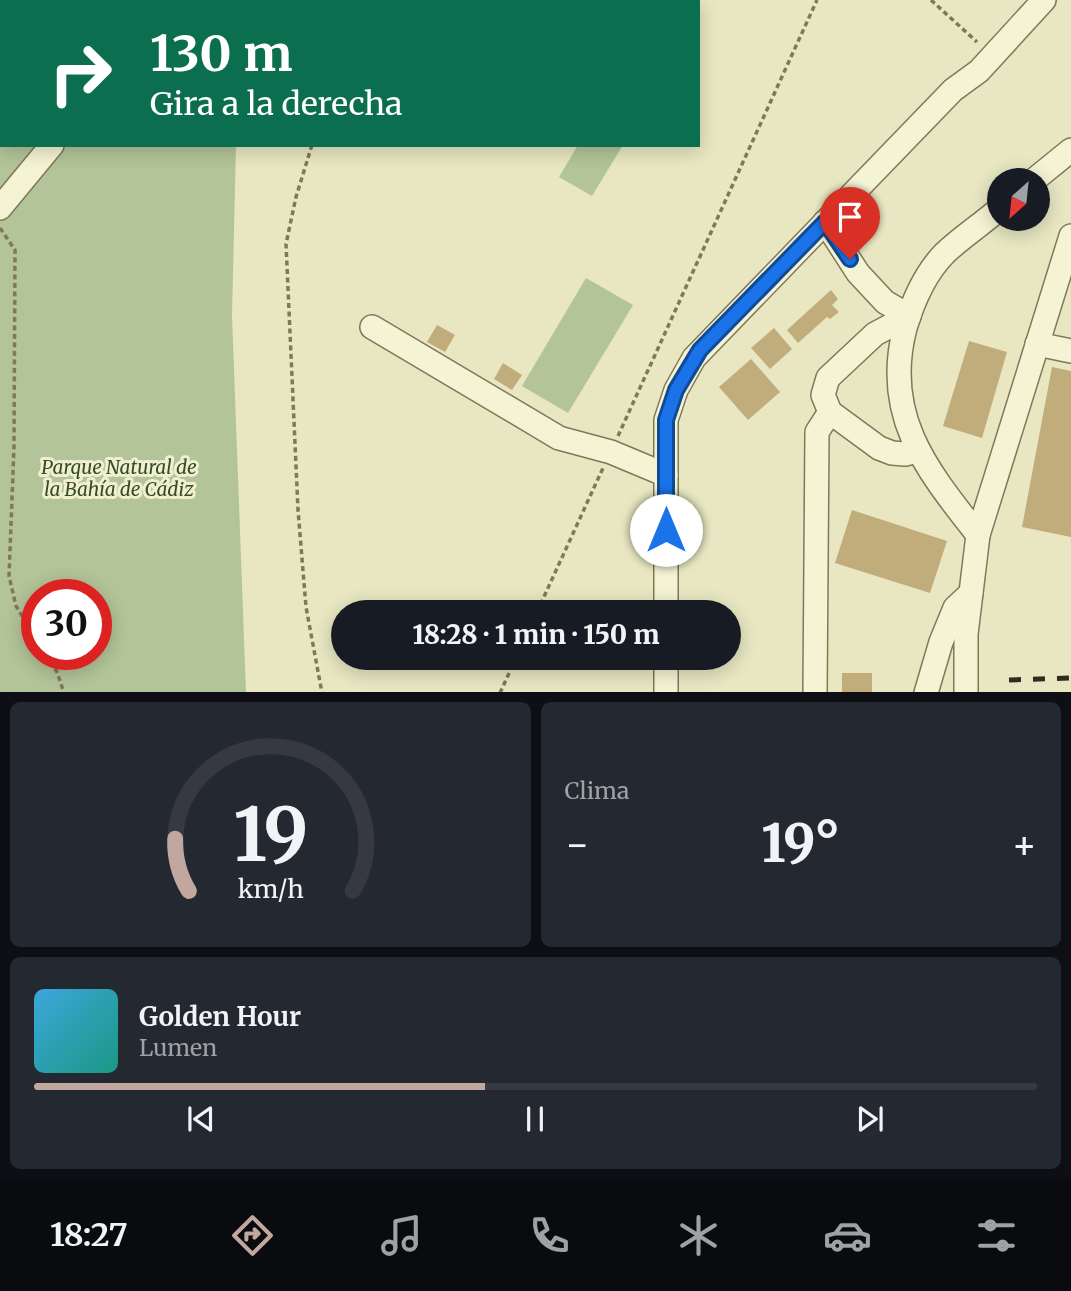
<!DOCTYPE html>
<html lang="es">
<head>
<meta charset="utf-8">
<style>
	:root { --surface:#171b24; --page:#242831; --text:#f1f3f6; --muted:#9ea1a6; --line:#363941; --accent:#c1a79e }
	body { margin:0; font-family:Merriweather,serif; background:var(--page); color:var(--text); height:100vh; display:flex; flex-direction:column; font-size:26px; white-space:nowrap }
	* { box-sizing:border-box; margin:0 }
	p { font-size:23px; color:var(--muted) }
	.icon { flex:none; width:38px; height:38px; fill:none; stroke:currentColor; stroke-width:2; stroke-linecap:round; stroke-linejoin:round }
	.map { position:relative; height:692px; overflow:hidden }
	.drawer { display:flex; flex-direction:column; gap:10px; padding:10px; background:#0d0f14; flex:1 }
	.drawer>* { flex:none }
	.banner { position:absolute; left:0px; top:0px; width:700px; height:147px; box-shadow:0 4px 18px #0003; background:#0b6e4f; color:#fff; overflow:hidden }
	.needle { width:46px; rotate:207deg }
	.tools { position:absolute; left:987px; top:168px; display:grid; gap:14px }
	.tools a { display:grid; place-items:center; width:63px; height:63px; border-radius:50%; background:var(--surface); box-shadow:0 4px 18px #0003; font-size:35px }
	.speed { position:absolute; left:21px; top:579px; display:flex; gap:14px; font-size:35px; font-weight:700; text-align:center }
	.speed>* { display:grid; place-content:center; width:91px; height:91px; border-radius:50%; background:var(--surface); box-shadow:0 4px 18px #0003; line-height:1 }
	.speed .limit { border:10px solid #d22; background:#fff; color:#111 }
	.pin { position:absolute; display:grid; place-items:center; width:60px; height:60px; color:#fff; margin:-72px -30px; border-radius:50% 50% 50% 0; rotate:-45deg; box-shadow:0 0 7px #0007 }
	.pin .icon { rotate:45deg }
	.me { position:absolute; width:77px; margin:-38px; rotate:0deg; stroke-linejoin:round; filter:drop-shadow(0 0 5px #0008) }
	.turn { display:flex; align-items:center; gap:24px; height:147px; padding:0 35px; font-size:32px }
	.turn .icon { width:91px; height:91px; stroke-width:2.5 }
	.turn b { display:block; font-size:49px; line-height:60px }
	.big { font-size:52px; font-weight:800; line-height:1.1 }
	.drawer .widget { flex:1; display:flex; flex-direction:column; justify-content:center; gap:10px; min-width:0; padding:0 24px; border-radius:10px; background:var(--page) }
	.drawer .dial { align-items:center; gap:0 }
	.dial svg { height:182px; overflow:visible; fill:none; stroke:var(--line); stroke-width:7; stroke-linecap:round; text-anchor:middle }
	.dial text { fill:var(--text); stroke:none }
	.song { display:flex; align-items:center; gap:21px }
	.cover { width:84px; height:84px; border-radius:10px; background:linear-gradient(135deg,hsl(200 70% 55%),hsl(170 70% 35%)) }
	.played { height:7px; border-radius:4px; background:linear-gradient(90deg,var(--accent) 45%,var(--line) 45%) }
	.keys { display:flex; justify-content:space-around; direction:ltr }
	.heat { display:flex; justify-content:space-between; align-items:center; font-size:38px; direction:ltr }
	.drawer .tiles { flex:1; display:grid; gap:10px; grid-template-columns:1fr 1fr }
	.widget:last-child { grid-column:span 2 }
	.trip { position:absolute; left:331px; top:600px; width:410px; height:70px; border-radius:35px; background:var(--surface); box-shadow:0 4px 18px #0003; font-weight:800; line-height:70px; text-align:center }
	.tabs { display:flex; height:112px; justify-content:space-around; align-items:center; background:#090b0e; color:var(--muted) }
	.tabs .icon { width:49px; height:49px }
	.tabs .selected { color:var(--accent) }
	.tabs b { font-size:32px; color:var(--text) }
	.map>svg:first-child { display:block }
	.green { fill:#b3c498; fill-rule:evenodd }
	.building { fill:#c1ac7c }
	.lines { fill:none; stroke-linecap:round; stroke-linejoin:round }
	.minor-casing { stroke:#7f785b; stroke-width:26 }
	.path { stroke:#7f785b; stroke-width:3.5; stroke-dasharray:5 3.5; stroke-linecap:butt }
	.minor { stroke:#f4f3d4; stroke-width:23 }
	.rail { stroke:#312c1e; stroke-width:5; stroke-dasharray:12 12; stroke-linecap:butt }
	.route-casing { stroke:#114b97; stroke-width:18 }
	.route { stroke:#1a73e8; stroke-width:12 }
	.labels { text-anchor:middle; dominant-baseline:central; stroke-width:6; stroke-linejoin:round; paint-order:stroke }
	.park-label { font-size:19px; font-style:italic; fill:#384b27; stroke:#f0f0d1 }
</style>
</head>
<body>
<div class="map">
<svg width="1071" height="693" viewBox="0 0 1071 693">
	<rect width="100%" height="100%" fill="#e8e7c2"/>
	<g class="green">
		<path d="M 0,0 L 239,0 L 2,2 L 2,145 L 236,145 L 232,315 L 246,692 L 0,692 ZM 37,595 L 96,595 L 96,654 L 37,654 Z"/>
		<path d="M 578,145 L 623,145 L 592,196 L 559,177 Z"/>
		<path d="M 586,278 L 633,305 L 568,413 L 522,386 Z"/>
	</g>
	<g class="building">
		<path d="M 831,290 L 838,299 L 832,305 L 839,312 L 830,319 L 827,317 L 798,343 L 787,330 Z"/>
		<path d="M 437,325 L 455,335 L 445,352 L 427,342 Z"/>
		<path d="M 774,328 L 792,349 L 770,369 L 751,348 Z"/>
		<path d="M 969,341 L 1007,352 L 982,438 L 943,426 Z"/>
		<path d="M 751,359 L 780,392 L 748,420 L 719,387 Z"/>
		<path d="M 503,363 L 522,375 L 512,390 L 494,379 Z"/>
		<path d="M 1052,367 L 1071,371 L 1071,537 L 1022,527 Z"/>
		<path d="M 852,510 L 947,541 L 930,593 L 835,563 Z"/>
		<rect x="842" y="673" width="30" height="20"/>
	</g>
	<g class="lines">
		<g class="minor-casing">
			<g id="minor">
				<path d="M 86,2 L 86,0"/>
				<path d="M 1034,180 L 1071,150"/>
				<path d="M 0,208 L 52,145"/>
				<path d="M 825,222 L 858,273 L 885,302 L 909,316"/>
				<path d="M 909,316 L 875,334 L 828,378 L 823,395 L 830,412 L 879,448 L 892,453 L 905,454 L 918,451"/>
				<path d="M 372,327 L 559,438 L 611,452 L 666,475"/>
				<path d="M 1037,344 L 1071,351"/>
				<path d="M 978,535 C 927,470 882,416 905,328 C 913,301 925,273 945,253 C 962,237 982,224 999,209"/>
				<path d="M 666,612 L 666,420 L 676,390 L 694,358 L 953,90 L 979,71 L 1044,0"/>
				<path d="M 666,693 L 666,658"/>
				<path d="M 815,693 L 817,432 L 830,412"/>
				<path d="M 926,693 L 941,642 L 955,608 L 971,593"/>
				<path d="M 966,693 L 966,634 L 978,535 L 1071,236"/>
			</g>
		</g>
		<g class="path">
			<path d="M 931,0 L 977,42"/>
			<path d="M 367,2 L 368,0"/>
			<path d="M 312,145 L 296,197 L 286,244 L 298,510 L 306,607 L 322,693"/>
			<path d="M 0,228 L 15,250 L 14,447 L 9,576 L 16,606 L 37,640"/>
			<path d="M 618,436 L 817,0"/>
			<path d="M 537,612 L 603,468"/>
			<path d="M 46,654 L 57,672 L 64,693"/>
			<path d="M 500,693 L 516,658"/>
		</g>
		<use href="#minor" class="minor"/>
		<path class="rail" d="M 1009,680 L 1071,678"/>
	</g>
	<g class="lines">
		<g class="route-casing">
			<path id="route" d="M 666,530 L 666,420 L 676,390 L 700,350 L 825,222 L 850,259"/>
		</g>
		<use href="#route" class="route"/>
	</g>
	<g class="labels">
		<g class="park-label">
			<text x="119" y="467">Parque Natural de<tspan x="119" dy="22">la Bahía de Cádiz</tspan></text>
		</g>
	</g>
</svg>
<div class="tools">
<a><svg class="needle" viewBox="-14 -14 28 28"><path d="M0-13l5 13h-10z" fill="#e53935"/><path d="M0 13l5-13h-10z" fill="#9ea1a6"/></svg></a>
</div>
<div class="speed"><div class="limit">30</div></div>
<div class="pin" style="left:850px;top:259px;background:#d93025"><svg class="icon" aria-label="arrive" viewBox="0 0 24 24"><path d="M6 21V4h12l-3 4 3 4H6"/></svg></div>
<svg class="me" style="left:666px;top:530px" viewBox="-20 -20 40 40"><circle r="19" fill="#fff"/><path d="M0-13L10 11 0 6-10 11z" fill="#1a73e8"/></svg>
<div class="trip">18:28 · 1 min · 150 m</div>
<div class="banner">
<div class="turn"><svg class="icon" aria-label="right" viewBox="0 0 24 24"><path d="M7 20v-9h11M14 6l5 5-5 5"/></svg><div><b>130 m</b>Gira a la derecha</div></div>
</div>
</div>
<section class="drawer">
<div class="tiles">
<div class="widget dial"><svg viewBox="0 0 100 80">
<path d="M14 69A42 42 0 1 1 86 69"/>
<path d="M14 69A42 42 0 0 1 8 46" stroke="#c1a79e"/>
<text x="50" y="56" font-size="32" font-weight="700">19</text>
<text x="50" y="72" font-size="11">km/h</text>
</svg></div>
<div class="widget"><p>Clima</p>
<div class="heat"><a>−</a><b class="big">19°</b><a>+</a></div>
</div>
<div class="widget">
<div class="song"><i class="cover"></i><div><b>Golden Hour</b><p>Lumen</p></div></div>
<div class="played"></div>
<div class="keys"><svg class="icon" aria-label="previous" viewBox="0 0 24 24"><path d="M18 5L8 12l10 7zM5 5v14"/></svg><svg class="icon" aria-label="pause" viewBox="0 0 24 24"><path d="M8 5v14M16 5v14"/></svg><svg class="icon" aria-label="next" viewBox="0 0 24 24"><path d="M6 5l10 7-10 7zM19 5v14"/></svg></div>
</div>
</div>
</section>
<nav class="tabs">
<b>18:27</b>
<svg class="icon selected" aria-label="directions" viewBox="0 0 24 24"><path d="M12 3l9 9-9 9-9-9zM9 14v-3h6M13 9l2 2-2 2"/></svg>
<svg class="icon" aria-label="music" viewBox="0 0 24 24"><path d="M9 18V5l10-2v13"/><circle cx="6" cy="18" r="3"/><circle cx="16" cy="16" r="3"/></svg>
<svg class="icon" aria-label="phone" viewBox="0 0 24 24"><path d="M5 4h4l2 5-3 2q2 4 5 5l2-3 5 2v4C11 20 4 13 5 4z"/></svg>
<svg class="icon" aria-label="climate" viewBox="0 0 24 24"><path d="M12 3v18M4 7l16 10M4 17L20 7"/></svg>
<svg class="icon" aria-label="car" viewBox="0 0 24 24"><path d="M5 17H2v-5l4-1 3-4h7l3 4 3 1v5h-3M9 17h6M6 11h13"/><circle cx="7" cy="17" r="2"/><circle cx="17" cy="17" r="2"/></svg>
<svg class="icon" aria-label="filters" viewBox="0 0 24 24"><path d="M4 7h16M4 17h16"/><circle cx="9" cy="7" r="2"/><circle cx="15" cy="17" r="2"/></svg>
</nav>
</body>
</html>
